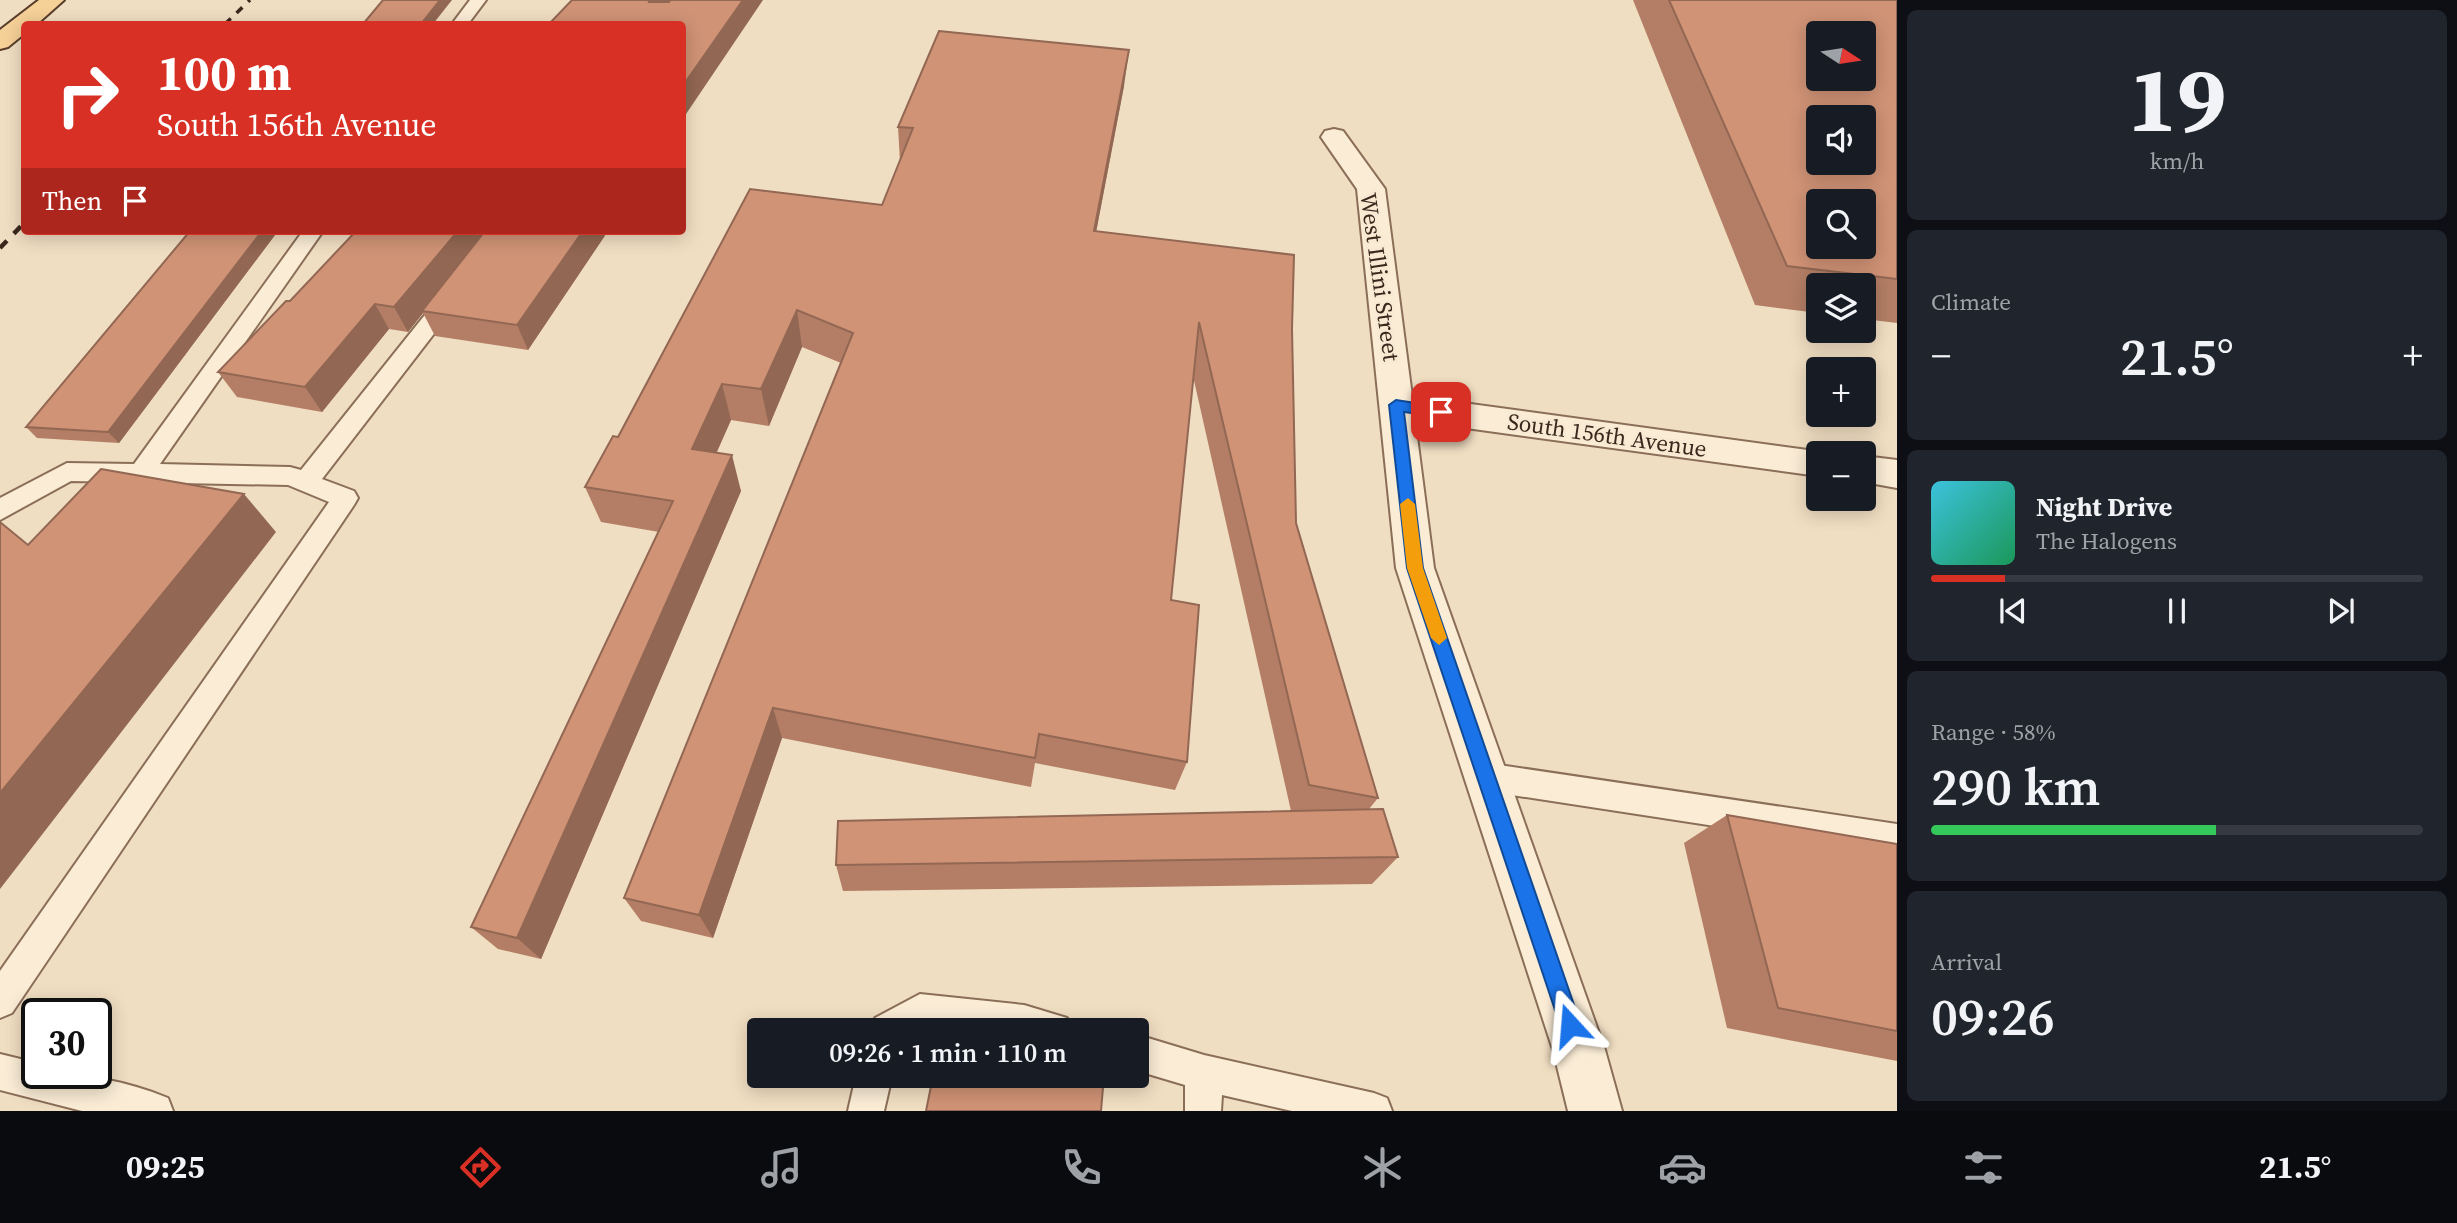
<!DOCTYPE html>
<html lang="en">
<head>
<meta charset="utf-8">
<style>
	:root { --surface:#171b24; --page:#20242c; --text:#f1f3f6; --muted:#9ea1a6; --line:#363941; --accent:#d93025 }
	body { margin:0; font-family:"Source Serif 4",serif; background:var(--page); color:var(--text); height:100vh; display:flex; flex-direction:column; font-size:26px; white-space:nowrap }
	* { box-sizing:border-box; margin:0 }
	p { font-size:23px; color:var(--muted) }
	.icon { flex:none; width:38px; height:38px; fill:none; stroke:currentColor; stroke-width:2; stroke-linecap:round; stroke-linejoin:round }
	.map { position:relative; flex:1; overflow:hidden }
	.side { display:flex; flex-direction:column; gap:10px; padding:10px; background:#0d0f14; width:560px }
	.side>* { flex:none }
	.hud { position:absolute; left:21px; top:21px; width:665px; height:214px; border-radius:7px; box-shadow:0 4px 18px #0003; background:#d93025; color:#fff; overflow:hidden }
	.needle { width:46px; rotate:102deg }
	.buttons { position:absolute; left:1806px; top:21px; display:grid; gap:14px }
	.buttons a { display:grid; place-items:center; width:70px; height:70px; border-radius:7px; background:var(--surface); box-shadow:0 4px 18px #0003; font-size:35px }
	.speed { position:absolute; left:21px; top:998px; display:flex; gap:14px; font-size:35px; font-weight:700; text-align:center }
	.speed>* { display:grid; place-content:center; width:91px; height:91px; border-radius:50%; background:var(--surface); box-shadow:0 4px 18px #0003; line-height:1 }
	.speed .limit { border:4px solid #111; border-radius:10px; background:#fff; color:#111 }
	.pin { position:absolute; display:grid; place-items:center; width:60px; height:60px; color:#fff; margin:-30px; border-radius:14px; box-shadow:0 4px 10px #0006 }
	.me { position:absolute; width:77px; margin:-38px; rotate:341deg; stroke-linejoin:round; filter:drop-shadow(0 0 5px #0008) }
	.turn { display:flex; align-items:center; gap:24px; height:147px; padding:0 21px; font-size:32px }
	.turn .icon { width:91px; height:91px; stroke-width:2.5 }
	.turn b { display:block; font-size:49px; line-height:60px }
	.then { display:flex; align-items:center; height:66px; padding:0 21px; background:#0003; gap:14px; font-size:26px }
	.big { font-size:52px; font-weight:600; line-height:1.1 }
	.side .widget { flex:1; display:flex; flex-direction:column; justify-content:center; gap:10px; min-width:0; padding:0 24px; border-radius:10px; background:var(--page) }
	.side .dial { align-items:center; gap:0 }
	.dial b { font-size:91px; line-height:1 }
	.song { display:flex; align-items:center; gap:21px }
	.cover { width:84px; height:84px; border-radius:10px; background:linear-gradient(135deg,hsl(190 70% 55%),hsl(150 70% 35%)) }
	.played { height:7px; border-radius:4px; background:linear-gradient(90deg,var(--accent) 15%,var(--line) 15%) }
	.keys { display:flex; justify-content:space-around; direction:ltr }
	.heat { display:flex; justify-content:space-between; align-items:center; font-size:38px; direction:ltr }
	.charge { height:10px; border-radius:5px; background:linear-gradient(90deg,#34c759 58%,var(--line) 0) }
	.trip { position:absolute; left:747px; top:1018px; width:402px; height:70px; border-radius:7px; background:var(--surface); box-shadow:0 4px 18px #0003; font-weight:600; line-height:70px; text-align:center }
	.tabs { display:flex; height:112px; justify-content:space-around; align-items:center; background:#090b0e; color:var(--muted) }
	.tabs .icon { width:49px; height:49px }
	.tabs .current { color:var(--accent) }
	.tabs b { font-size:32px; color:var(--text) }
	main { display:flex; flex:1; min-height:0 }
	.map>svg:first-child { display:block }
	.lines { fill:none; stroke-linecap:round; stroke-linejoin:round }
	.service-casing { stroke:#8b6e58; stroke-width:4 }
	.minor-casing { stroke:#8b6e58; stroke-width:4 }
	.primary-casing { stroke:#583d2c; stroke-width:4 }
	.service { fill:#faecd5; fill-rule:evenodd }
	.minor { fill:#faecd5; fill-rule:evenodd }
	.primary { fill:#f5d097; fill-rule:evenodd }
	.rail-far1 { stroke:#3a281d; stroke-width:3.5; stroke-dasharray:8 8; stroke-linecap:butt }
	.rail { stroke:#3a281d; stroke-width:4.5; stroke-dasharray:10 10; stroke-linecap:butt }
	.wall { fill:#b37e65 }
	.shaded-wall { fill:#926753 }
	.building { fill:#d09376; stroke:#926753; stroke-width:2; fill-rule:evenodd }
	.route { fill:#1a73e8; stroke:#114b97; stroke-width:2 }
	.slow { fill:#f59e0b }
	.labels { text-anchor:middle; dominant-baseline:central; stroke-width:5; stroke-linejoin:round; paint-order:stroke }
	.street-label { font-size:23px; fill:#3a281d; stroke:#f7e9d2 }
</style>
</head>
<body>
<main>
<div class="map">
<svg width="1897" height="1111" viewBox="0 0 1897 1111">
	<rect width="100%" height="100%" fill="#f0dec2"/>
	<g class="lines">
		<g class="service-casing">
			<g id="service">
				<path d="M 470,0 L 486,0 L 468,24 L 452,24 Z"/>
				<path d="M 303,231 L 323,231 L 160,464 L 290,467 L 301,470 L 444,291 L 452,289 L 463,296 L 322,479 L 354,491 L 358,498 L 354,505 L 12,1013 L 0,1018 L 0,971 L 329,502 L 288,485 L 71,481 L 0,520 L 0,498 L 67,463 L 134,464 Z"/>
				<path d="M 1486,763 L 1897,824 L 1897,854 L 1486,791 L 1475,787 L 1471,777 L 1475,767 Z"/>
				<path d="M 920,994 L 1024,1005 L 1067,1018 L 1072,1031 L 870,1031 L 875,1018 Z"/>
				<path d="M 1138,1035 L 1204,1055 L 1374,1093 L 1387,1098 L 1392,1111 L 1292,1111 L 1222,1095 L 1221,1111 L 1185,1111 L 1185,1085 L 1138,1071 Z"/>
				<path d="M 0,1054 L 37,1063 L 37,1073 C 81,1073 127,1081 168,1098 L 173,1111 L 82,1111 L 0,1090 Z"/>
				<path d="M 856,1076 L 892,1076 L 884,1111 L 848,1111 Z"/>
			</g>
		</g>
		<g class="minor-casing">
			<g id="minor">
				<path d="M 1334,129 L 1343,131 L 1385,189 L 1412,396 L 1830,453 L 1818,453 L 1818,476 L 1415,421 L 1434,568 L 1605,1050 L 1622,1111 L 1568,1111 L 1553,1050 L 1396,568 L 1357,189 L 1321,137 L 1325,131 Z"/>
				<path d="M 1864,456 L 1897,460 L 1897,488 L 1864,482 Z"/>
			</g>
		</g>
		<g class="primary-casing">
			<path id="primary" d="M 39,0 L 64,0 L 37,24 L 24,24 L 24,34 L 8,47 L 0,49 L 0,30 Z"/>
		</g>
		<use href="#service" class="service"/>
		<use href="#minor" class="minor"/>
		<use href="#primary" class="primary"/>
		<path class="rail-far1" d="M 225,24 L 250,0"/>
		<path class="rail" d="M 0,248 L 24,223"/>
	</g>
	<g class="wall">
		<path d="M 1633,0 L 1897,0 L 1897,323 L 1864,319 L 1864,285 L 1818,285 L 1818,313 L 1755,305 Z"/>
		<path d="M 1124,86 L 1096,232 L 1292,329 L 1296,523 L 1378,798 L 1369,809 L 1398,857 L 1372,884 L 843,891 L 836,865 L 1291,811 L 1193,376 L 1171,600 L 1187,762 L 1175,790 L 1035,763 L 1031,787 L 782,738 L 713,938 L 641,921 L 624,898 L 841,363 L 802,347 L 769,426 L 731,420 L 717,452 L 741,491 L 541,959 L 498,949 L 471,927 L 659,532 L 601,522 L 585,487 L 618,437 L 882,205 L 900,162 L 898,127 Z"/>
		<path d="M 190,231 L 278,231 L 119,443 L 37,438 L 26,427 Z"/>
		<path d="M 356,231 L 608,231 L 528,350 L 435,336 L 423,313 L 408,332 L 389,329 L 322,412 L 237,397 L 218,372 L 290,301 Z"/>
		<path d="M 1727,815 L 1897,844 L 1897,1061 L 1727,1028 L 1684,843 Z"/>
	</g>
	<g class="shaded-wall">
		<path d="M 440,0 L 452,0 L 433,24 L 421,24 Z"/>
		<path d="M 650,0 L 672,0 L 655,24 L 649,2 Z"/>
		<path d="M 743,0 L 763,0 L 682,120 L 682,87 Z"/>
		<path d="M 1129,50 L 1124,86 L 1089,269 L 1094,231 Z"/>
		<path d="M 262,231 L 278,231 L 119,443 L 108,432 Z"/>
		<path d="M 458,231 L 490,231 L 422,311 L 423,313 L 408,332 L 394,307 Z"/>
		<path d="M 583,231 L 608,231 L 528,350 L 517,325 Z"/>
		<path d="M 375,304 L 389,329 L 322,412 L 305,387 Z"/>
		<path d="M 797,310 L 802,347 L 769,426 L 761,389 Z"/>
		<path d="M 722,384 L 731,420 L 702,484 L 692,449 Z"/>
		<path d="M 732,455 L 741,491 L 541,959 L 517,938 Z"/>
		<path d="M 244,494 L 276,532 L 0,889 L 0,793 Z"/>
		<path d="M 773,708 L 782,738 L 713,938 L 699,915 Z"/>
	</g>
	<g class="building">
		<path d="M 383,0 L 440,0 L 421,24 L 363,24 Z"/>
		<path d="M 572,0 L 650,0 L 649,2 L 669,2 L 670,0 L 743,0 L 682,87 L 682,24 L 549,24 Z"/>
		<path d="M 1669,0 L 1897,0 L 1897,279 L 1787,266 ZM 1818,33 L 1864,33 L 1864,79 L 1818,79 ZM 1818,117 L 1864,117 L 1864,163 L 1818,163 ZM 1818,201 L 1864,201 L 1864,247 L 1818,247 Z"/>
		<path d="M 939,31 L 1129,50 L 1094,231 L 1294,255 L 1292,329 L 1296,523 L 1378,798 L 1309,785 L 1199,322 L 1171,600 L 1199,605 L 1187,762 L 1039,734 L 1035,758 L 773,708 L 699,915 L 624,898 L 853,333 L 797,310 L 761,389 L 722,384 L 692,449 L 732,455 L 517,938 L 471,927 L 673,501 L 585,487 L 613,436 L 618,437 L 750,189 L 882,205 L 913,128 L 898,127 Z"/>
		<path d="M 190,231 L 262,231 L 108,432 L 26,427 Z"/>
		<path d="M 356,231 L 458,231 L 394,307 L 375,304 L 305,387 L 218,372 L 286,301 L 290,301 Z"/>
		<path d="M 485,231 L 583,231 L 517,325 L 422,311 Z"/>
		<path d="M 101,469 L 244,494 L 0,793 L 0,522 L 28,545 Z"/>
		<path d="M 1383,809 L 1398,857 L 836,865 L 838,821 Z"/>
		<path d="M 1727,815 L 1897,844 L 1897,1031 L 1778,1008 Z"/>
		<path d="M 933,1076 L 1104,1076 L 1101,1111 L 926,1111 Z"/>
	</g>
	<path class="route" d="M 1396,400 L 1441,407 L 1449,412 L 1441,417 L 1404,412 L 1423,568 L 1581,1025 L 1578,1033 L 1570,1036 L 1563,1033 L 1560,1025 L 1407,568 L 1389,405 Z"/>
	<path class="slow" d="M 1408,498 L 1415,504 L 1423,568 L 1447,638 L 1439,645 L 1431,638 L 1407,568 L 1400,504 Z"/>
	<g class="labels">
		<g class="street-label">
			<text transform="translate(1380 277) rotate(82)">West Illini Street</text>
			<text transform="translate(1607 435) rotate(8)">South 156th Avenue</text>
		</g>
	</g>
</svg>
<div class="buttons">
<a><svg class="needle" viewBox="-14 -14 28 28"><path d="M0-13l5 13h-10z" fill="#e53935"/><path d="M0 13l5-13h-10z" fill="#9ea1a6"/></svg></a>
<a><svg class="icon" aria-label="sound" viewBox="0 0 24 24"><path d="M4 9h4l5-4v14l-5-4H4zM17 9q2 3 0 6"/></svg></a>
<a><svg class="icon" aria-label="search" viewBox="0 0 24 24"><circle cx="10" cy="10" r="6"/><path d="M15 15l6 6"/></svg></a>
<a><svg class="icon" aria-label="layers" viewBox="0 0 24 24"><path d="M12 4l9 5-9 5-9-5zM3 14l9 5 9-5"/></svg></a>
<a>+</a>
<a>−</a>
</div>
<div class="speed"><div class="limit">30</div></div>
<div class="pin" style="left:1441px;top:412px;background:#d93025"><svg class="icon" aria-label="arrive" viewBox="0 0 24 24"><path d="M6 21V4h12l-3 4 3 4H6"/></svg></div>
<svg class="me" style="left:1570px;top:1025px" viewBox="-20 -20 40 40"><path d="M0-17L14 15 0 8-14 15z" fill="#1a73e8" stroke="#fff" stroke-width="4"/></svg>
<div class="trip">09:26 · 1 min · 110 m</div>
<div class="hud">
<div class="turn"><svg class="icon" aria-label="right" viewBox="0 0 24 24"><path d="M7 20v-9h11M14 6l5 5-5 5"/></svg><div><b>100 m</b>South 156th Avenue</div></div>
<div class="then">Then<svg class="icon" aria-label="arrive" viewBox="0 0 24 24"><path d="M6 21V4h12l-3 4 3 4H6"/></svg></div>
</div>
</div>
<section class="side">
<div class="widget dial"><b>19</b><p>km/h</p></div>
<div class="widget"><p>Climate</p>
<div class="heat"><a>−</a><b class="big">21.5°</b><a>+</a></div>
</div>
<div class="widget">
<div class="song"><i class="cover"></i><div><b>Night Drive</b><p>The Halogens</p></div></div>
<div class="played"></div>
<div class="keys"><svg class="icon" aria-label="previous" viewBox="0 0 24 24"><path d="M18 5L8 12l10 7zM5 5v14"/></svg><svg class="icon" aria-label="pause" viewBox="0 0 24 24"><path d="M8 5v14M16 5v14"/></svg><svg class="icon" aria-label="next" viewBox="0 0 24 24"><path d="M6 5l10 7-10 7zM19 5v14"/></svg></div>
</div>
<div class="widget"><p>Range · 58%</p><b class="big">290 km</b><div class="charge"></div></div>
<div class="widget"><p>Arrival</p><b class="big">09:26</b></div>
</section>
</main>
<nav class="tabs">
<b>09:25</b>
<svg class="icon current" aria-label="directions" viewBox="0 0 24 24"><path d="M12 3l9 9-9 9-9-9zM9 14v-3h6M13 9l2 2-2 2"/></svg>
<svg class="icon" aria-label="music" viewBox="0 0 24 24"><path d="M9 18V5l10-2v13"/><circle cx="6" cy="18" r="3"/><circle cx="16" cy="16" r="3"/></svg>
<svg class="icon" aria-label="phone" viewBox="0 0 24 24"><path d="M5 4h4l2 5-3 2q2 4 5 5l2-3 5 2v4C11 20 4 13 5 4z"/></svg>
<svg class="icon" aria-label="climate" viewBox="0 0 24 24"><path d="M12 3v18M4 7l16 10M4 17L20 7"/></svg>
<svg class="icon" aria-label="car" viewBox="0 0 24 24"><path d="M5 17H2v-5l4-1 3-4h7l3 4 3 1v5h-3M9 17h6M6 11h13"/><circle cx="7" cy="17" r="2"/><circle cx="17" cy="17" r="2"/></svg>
<svg class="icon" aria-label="filters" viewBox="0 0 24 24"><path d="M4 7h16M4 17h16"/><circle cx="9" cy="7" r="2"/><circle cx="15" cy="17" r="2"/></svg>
<b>21.5°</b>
</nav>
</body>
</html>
